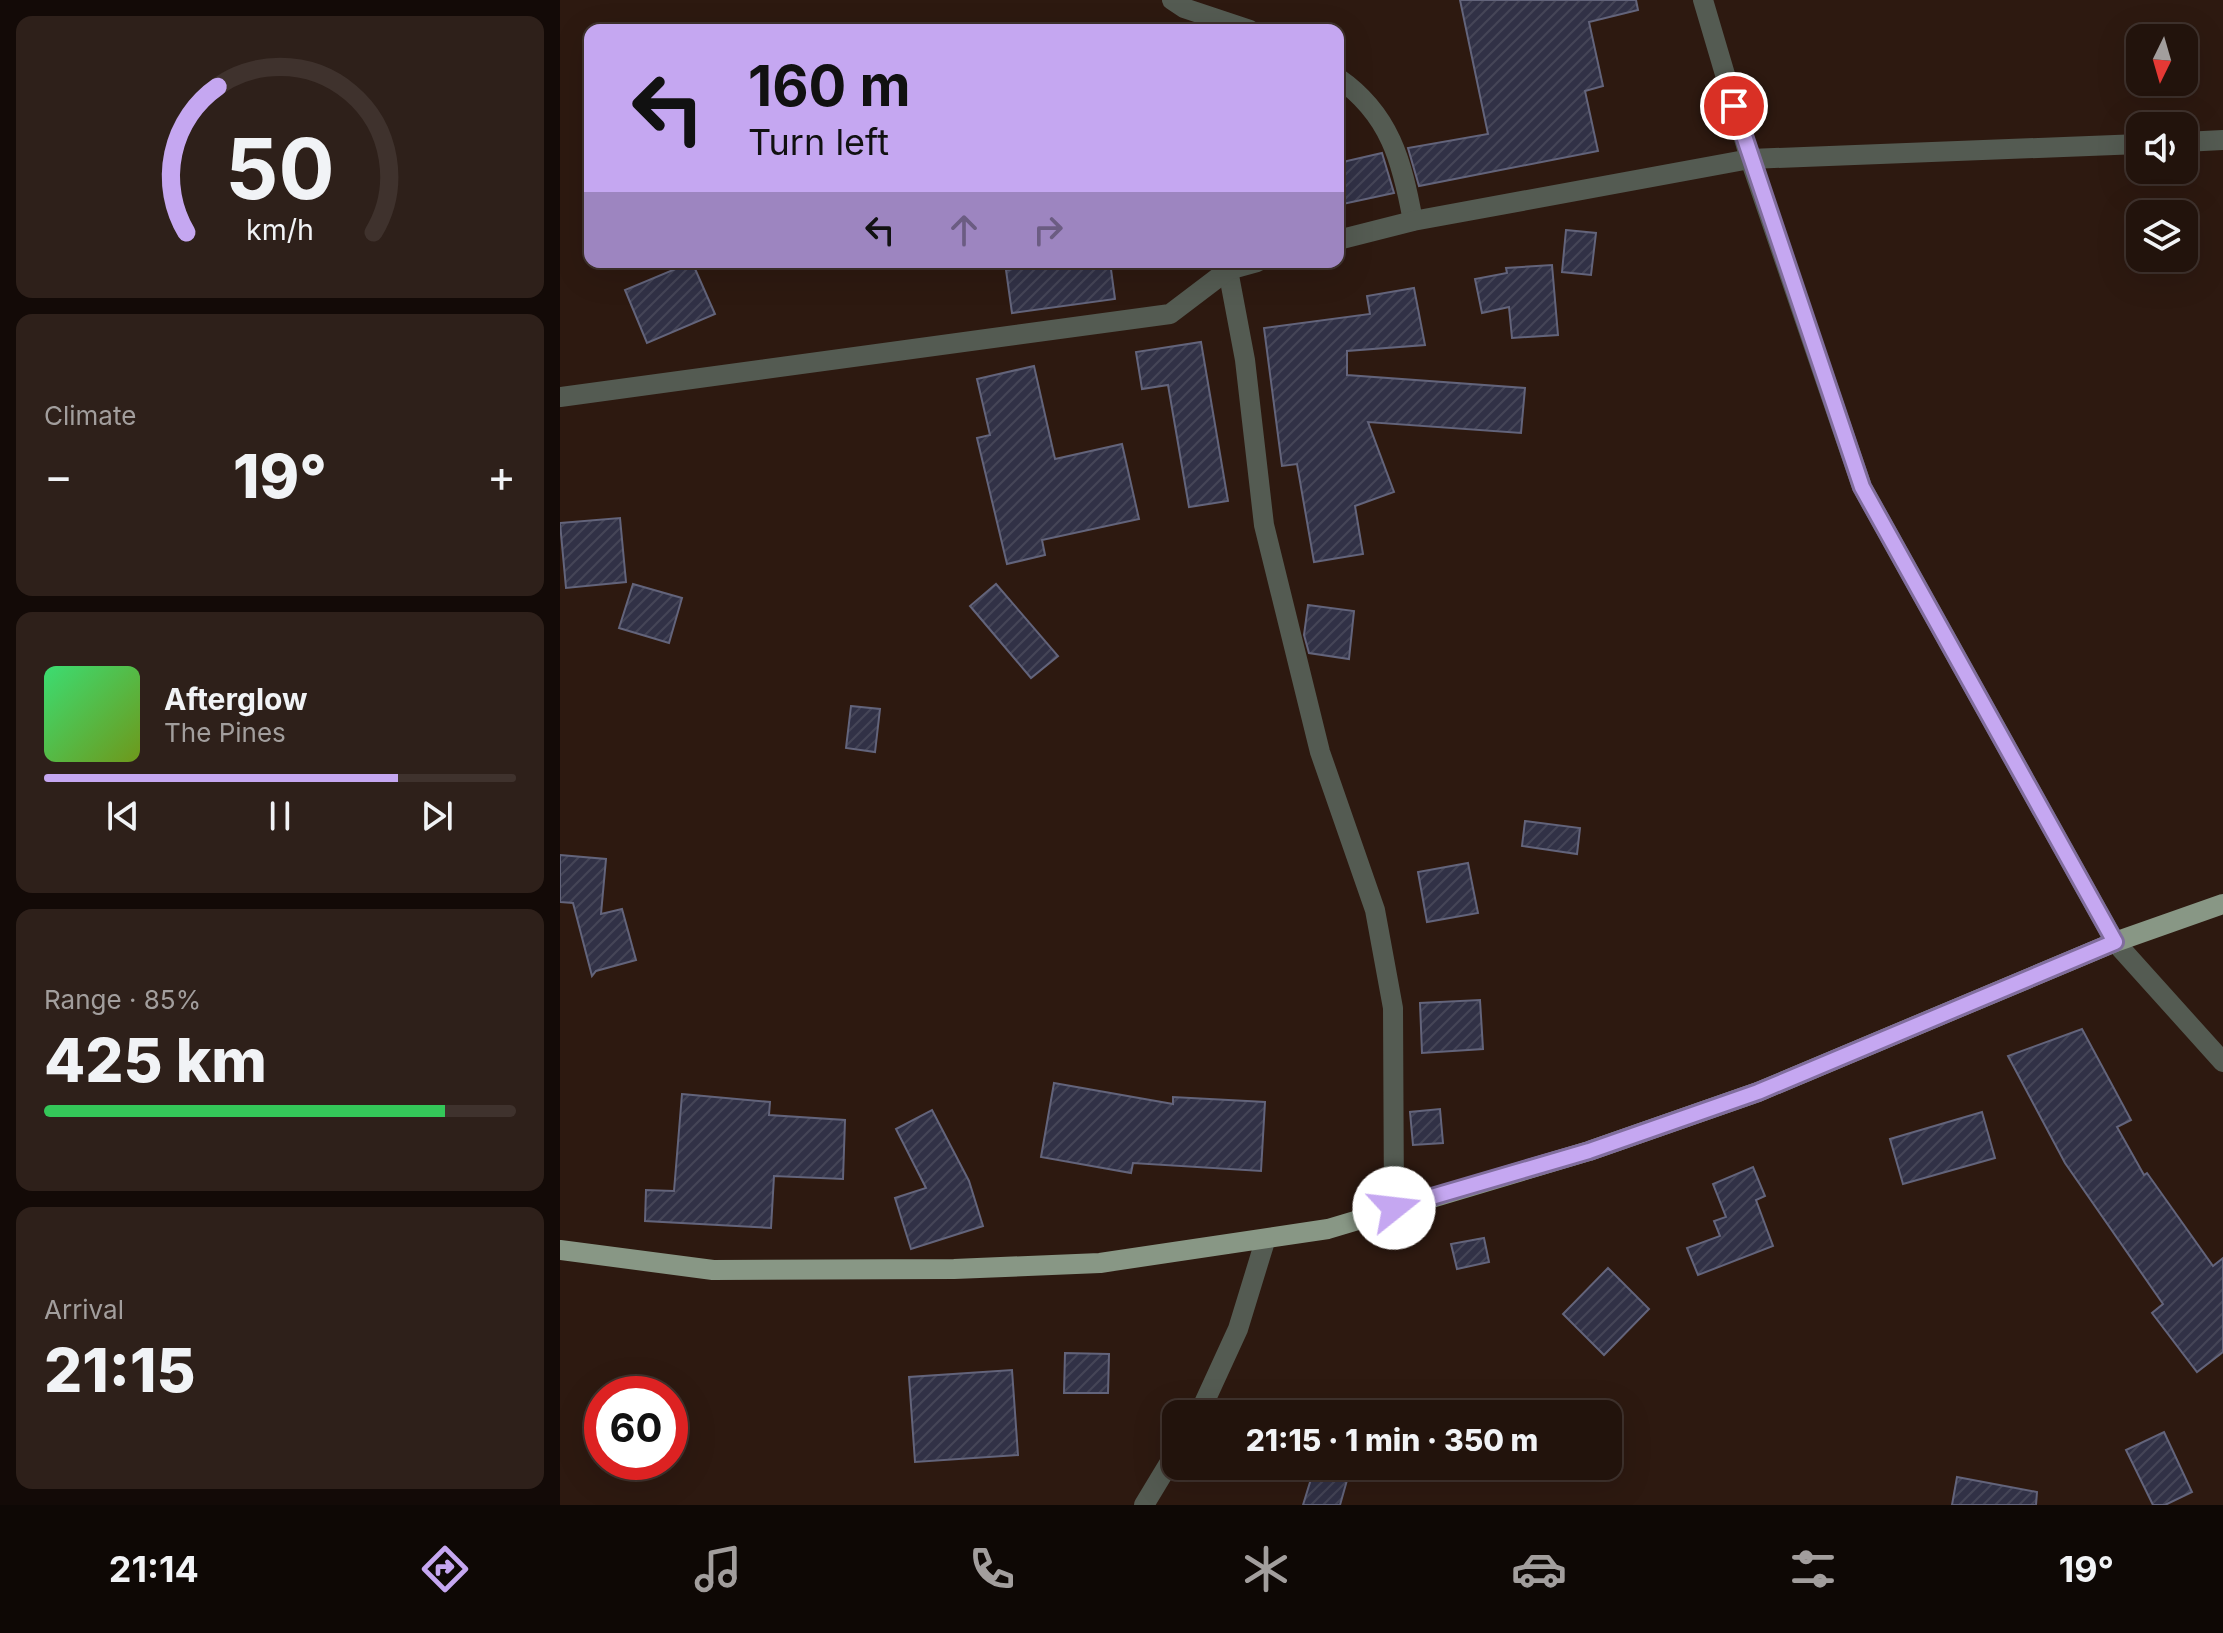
<!DOCTYPE html>
<html lang="en">
<head>
<meta charset="utf-8">
<style>
	:root { --surface:#22130c; --page:#2e201a; --text:#f1f3f6; --muted:#a29e9d; --line:#3f322d; --accent:#c5a7f1 }
	body { margin:0; font-family:Inter,sans-serif; background:var(--page); color:var(--text); height:100vh; display:flex; flex-direction:column; font-size:30px; white-space:nowrap }
	* { box-sizing:border-box; margin:0 }
	p { font-size:26px; color:var(--muted) }
	.icon { flex:none; width:44px; height:44px; fill:none; stroke:currentColor; stroke-width:2; stroke-linecap:round; stroke-linejoin:round }
	.map { position:relative; flex:1; overflow:hidden }
	.panel { display:flex; flex-direction:column; gap:16px; padding:16px; background:#130a07; width:560px }
	.panel>* { flex:none }
	.banner { position:absolute; left:24px; top:24px; width:760px; height:244px; border-radius:16px; box-shadow:0 8px 32px #0002,0 0 0 2px var(--line); background:#c5a7f1; color:#111; overflow:hidden }
	.needle { width:52px; rotate:185deg }
	.controls { position:absolute; left:1566px; top:24px; display:grid; gap:16px }
	.controls a { display:grid; place-items:center; width:72px; height:72px; border-radius:16px; background:var(--surface); box-shadow:0 8px 32px #0002,0 0 0 2px var(--line); font-size:40px }
	.speed { position:absolute; left:24px; top:1376px; display:flex; gap:16px; font-size:40px; font-weight:700; text-align:center }
	.speed>* { display:grid; place-content:center; width:104px; height:104px; border-radius:50%; background:var(--surface); box-shadow:0 8px 32px #0002,0 0 0 2px var(--line); line-height:1 }
	.speed .limit { border:12px solid #d22; background:#fff; color:#111 }
	.pin { position:absolute; display:grid; place-items:center; width:68px; height:68px; color:#fff; margin:-34px; border:4px solid #fff; border-radius:50%; box-shadow:0 2px 8px #0007 }
	.me { position:absolute; width:88px; margin:-44px; rotate:74deg; stroke-linejoin:round; filter:drop-shadow(0 0 6px #0008) }
	.turn { display:flex; align-items:center; gap:28px; height:168px; padding:0 32px; font-size:36px }
	.turn .icon { width:104px; height:104px; stroke-width:2.5 }
	.turn b { display:block; font-size:56px; line-height:68px }
	.lanes { display:flex; align-items:center; height:76px; padding:0 32px; background:#0003; justify-content:center; gap:40px; direction:ltr }
	.lanes .off { opacity:.35 }
	.big { font-size:60px; font-weight:800; line-height:1.1 }
	.panel .tile { flex:1; display:flex; flex-direction:column; justify-content:center; gap:12px; min-width:0; padding:0 28px; border-radius:16px; background:var(--page) }
	.panel .dial { align-items:center; gap:0 }
	.dial svg { height:208px; overflow:visible; fill:none; stroke:var(--line); stroke-width:7; stroke-linecap:round; text-anchor:middle }
	.dial text { fill:var(--text); stroke:none }
	.song { display:flex; align-items:center; gap:24px }
	.cover { width:96px; height:96px; border-radius:12px; background:linear-gradient(135deg,hsl(140 70% 55%),hsl(80 70% 35%)) }
	.played { height:8px; border-radius:4px; background:linear-gradient(90deg,var(--accent) 75%,var(--line) 75%) }
	.keys { display:flex; justify-content:space-around; direction:ltr }
	.heat { display:flex; justify-content:space-between; align-items:center; font-size:44px; direction:ltr }
	.charge { height:12px; border-radius:6px; background:linear-gradient(90deg,#34c759 85%,var(--line) 0) }
	.trip { position:absolute; left:602px; top:1400px; width:460px; height:80px; border-radius:16px; background:var(--surface); box-shadow:0 8px 32px #0002,0 0 0 2px var(--line); font-weight:800; line-height:80px; text-align:center }
	.dock { display:flex; height:128px; justify-content:space-around; align-items:center; background:#0e0805; color:var(--muted) }
	.dock .icon { width:56px; height:56px }
	.dock .current { color:var(--accent) }
	.dock b { font-size:36px; color:var(--text) }
	main { display:flex; flex:1; min-height:0 }
	.map>svg:first-child { display:block }
	.building { fill:url(#building-hatch); stroke:#63647b; stroke-width:2 }
	.lines { fill:none; stroke-linecap:round; stroke-linejoin:round }
	.minor { stroke:#545b52; stroke-width:20 }
	.major { stroke:#889785; stroke-width:20 }
	.route-casing { stroke:#806d9d; stroke-width:20 }
	.route { stroke:#c5a7f1; stroke-width:14 }
</style>
</head>
<body>
<main>
<section class="panel">
<div class="tile dial"><svg viewBox="0 0 100 80">
<path d="M14 69A42 42 0 1 1 86 69"/>
<path d="M14 69A42 42 0 0 1 26 13" stroke="#c5a7f1"/>
<text x="50" y="56" font-size="32" font-weight="700">50</text>
<text x="50" y="72" font-size="11">km/h</text>
</svg></div>
<div class="tile"><p>Climate</p>
<div class="heat"><a>−</a><b class="big">19°</b><a>+</a></div>
</div>
<div class="tile">
<div class="song"><i class="cover"></i><div><b>Afterglow</b><p>The Pines</p></div></div>
<div class="played"></div>
<div class="keys"><svg class="icon" aria-label="previous" viewBox="0 0 24 24"><path d="M18 5L8 12l10 7zM5 5v14"/></svg><svg class="icon" aria-label="pause" viewBox="0 0 24 24"><path d="M8 5v14M16 5v14"/></svg><svg class="icon" aria-label="next" viewBox="0 0 24 24"><path d="M6 5l10 7-10 7zM19 5v14"/></svg></div>
</div>
<div class="tile"><p>Range · 85%</p><b class="big">425 km</b><div class="charge"></div></div>
<div class="tile"><p>Arrival</p><b class="big">21:15</b></div>
</section>
<div class="map">
<svg width="1663" height="1505" viewBox="0 0 1663 1505">
	<defs>
		<pattern id="building-hatch" width="6" height="6" patternUnits="userSpaceOnUse" patternTransform="scale(2)"><rect width="6" height="6" fill="#313146"/><path d="M-1 1l2-2M0 6l6-6M5 7l2-2" fill="none" stroke="#454557"/></pattern>
	</defs>
	<rect width="100%" height="100%" fill="#2d1910"/>
	<g class="building">
		<path d="M 900,0 L 1076,0 L 1078,10 L 1029,22 L 1043,86 L 1025,91 L 1038,151 L 859,186 L 848,148 L 928,134 Z"/>
		<path d="M 822,153 L 834,193 L 778,205 L 778,163 Z"/>
		<path d="M 1006,230 L 1036,233 L 1031,275 L 1002,272 Z"/>
		<path d="M 132,262 L 155,314 L 87,343 L 65,290 Z"/>
		<path d="M 503,262 L 550,262 L 555,299 L 452,313 L 446,270 Z"/>
		<path d="M 992,265 L 998,335 L 952,338 L 949,307 L 922,313 L 915,279 L 947,273 L 946,268 Z"/>
		<path d="M 854,288 L 865,345 L 787,351 L 787,375 L 965,388 L 961,433 L 808,422 L 834,492 L 795,506 L 803,554 L 754,562 L 737,464 L 722,466 L 704,328 L 810,314 L 807,296 Z"/>
		<path d="M 641,342 L 668,501 L 629,507 L 608,385 L 582,389 L 576,352 Z"/>
		<path d="M 474,366 L 495,459 L 562,444 L 579,519 L 482,540 L 485,555 L 447,564 L 417,438 L 430,435 L 417,379 Z"/>
		<path d="M 60,518 L 66,582 L 6,588 L 0,523 Z"/>
		<path d="M 73,584 L 122,598 L 109,643 L 59,628 Z"/>
		<path d="M 436,584 L 498,656 L 471,678 L 410,606 Z"/>
		<path d="M 748,605 L 794,611 L 789,659 L 749,653 L 744,635 Z"/>
		<path d="M 291,706 L 320,709 L 315,752 L 286,748 Z"/>
		<path d="M 965,821 L 1020,828 L 1017,854 L 962,846 Z"/>
		<path d="M 0,855 L 46,859 L 41,914 L 62,909 L 76,960 L 36,971 L 32,976 L 13,903 L 0,902 Z"/>
		<path d="M 908,863 L 918,913 L 867,922 L 858,872 Z"/>
		<path d="M 920,1000 L 923,1049 L 862,1053 L 860,1003 Z"/>
		<path d="M 1522,1029 L 1571,1120 L 1557,1127 L 1584,1175 L 1587,1173 L 1653,1266 L 1663,1258 L 1663,1352 L 1637,1372 L 1592,1313 L 1603,1304 L 1505,1163 L 1448,1056 Z"/>
		<path d="M 494,1083 L 613,1104 L 613,1097 L 705,1102 L 701,1171 L 573,1163 L 571,1173 L 481,1157 Z"/>
		<path d="M 122,1094 L 210,1102 L 209,1115 L 285,1120 L 283,1179 L 214,1176 L 211,1228 L 85,1221 L 86,1190 L 114,1191 Z"/>
		<path d="M 880,1109 L 883,1143 L 853,1145 L 850,1112 Z"/>
		<path d="M 372,1110 L 409,1181 L 423,1226 L 351,1249 L 335,1198 L 366,1188 L 336,1129 Z"/>
		<path d="M 1422,1112 L 1435,1158 L 1343,1184 L 1330,1139 Z"/>
		<path d="M 1193,1167 L 1205,1196 L 1196,1200 L 1213,1246 L 1138,1275 L 1127,1248 L 1160,1236 L 1154,1221 L 1166,1217 L 1153,1184 Z"/>
		<path d="M 924,1238 L 929,1262 L 897,1269 L 891,1244 Z"/>
		<path d="M 1048,1268 L 1089,1309 L 1044,1355 L 1003,1314 Z"/>
		<path d="M 505,1353 L 549,1354 L 548,1393 L 504,1393 Z"/>
		<path d="M 452,1370 L 458,1455 L 355,1462 L 349,1377 Z"/>
		<path d="M 1604,1432 L 1632,1492 L 1605,1505 L 1593,1505 L 1566,1450 Z"/>
		<path d="M 755,1466 L 791,1466 L 780,1505 L 743,1505 Z"/>
		<path d="M 1397,1477 L 1477,1492 L 1476,1505 L 1392,1505 Z"/>
	</g>
	<g class="lines">
		<g class="minor">
			<path d="M 612,0 L 624,8 L 690,30"/>
			<path d="M 1143,0 L 1190,159 L 1302,487 L 1555,942 L 1663,1062"/>
			<path d="M 778,78 C 830,114 842,161 853,221"/>
			<path d="M 1624,142 L 1663,140"/>
			<path d="M 778,240 L 853,221 L 1190,159 L 1580,144"/>
			<path d="M 668,270 L 685,360 L 704,525 L 760,752 L 815,910 L 833,1008 L 834,1208"/>
			<path d="M 0,397 L 610,314 L 668,270 L 697,262"/>
			<path d="M 639,1414 L 678,1329 L 705,1241"/>
			<path d="M 584,1505 L 616,1452"/>
		</g>
		<path class="major" d="M 0,1250 L 153,1270 L 394,1269 L 540,1263 L 768,1229 L 1029,1151 L 1198,1092 L 1555,942 L 1663,904"/>
	</g>
	<g class="lines">
		<g class="route-casing">
			<path id="route" d="M 834,1208 L 1029,1151 L 1198,1092 L 1555,942 L 1302,487 L 1174,106"/>
		</g>
		<use href="#route" class="route"/>
	</g>
</svg>
<div class="controls">
<a><svg class="needle" viewBox="-14 -14 28 28"><path d="M0-13l5 13h-10z" fill="#e53935"/><path d="M0 13l5-13h-10z" fill="#a29e9d"/></svg></a>
<a><svg class="icon" aria-label="sound" viewBox="0 0 24 24"><path d="M4 9h4l5-4v14l-5-4H4zM17 9q2 3 0 6"/></svg></a>
<a><svg class="icon" aria-label="layers" viewBox="0 0 24 24"><path d="M12 4l9 5-9 5-9-5zM3 14l9 5 9-5"/></svg></a>
</div>
<div class="speed"><div class="limit">60</div></div>
<div class="pin" style="left:1174px;top:106px;background:#d93025"><svg class="icon" aria-label="arrive" viewBox="0 0 24 24"><path d="M6 21V4h12l-3 4 3 4H6"/></svg></div>
<svg class="me" style="left:834px;top:1208px" viewBox="-20 -20 40 40"><circle r="19" fill="#fff"/><path d="M0-13L10 11 0 6-10 11z" fill="#c5a7f1"/></svg>
<div class="trip">21:15 · 1 min · 350 m</div>
<div class="banner">
<div class="turn"><svg class="icon" aria-label="left" viewBox="0 0 24 24"><path d="M17 20v-9H6M10 6l-5 5 5 5"/></svg><div><b>160 m</b>Turn left</div></div>
<div class="lanes"><svg class="icon" aria-label="left" viewBox="0 0 24 24"><path d="M17 20v-9H6M10 6l-5 5 5 5"/></svg><svg class="icon off" aria-label="ahead" viewBox="0 0 24 24"><path d="M12 20V5M6 11l6-6 6 6"/></svg><svg class="icon off" aria-label="right" viewBox="0 0 24 24"><path d="M7 20v-9h11M14 6l5 5-5 5"/></svg></div>
</div>
</div>
</main>
<nav class="dock">
<b>21:14</b>
<svg class="icon current" aria-label="directions" viewBox="0 0 24 24"><path d="M12 3l9 9-9 9-9-9zM9 14v-3h6M13 9l2 2-2 2"/></svg>
<svg class="icon" aria-label="music" viewBox="0 0 24 24"><path d="M9 18V5l10-2v13"/><circle cx="6" cy="18" r="3"/><circle cx="16" cy="16" r="3"/></svg>
<svg class="icon" aria-label="phone" viewBox="0 0 24 24"><path d="M5 4h4l2 5-3 2q2 4 5 5l2-3 5 2v4C11 20 4 13 5 4z"/></svg>
<svg class="icon" aria-label="climate" viewBox="0 0 24 24"><path d="M12 3v18M4 7l16 10M4 17L20 7"/></svg>
<svg class="icon" aria-label="car" viewBox="0 0 24 24"><path d="M5 17H2v-5l4-1 3-4h7l3 4 3 1v5h-3M9 17h6M6 11h13"/><circle cx="7" cy="17" r="2"/><circle cx="17" cy="17" r="2"/></svg>
<svg class="icon" aria-label="filters" viewBox="0 0 24 24"><path d="M4 7h16M4 17h16"/><circle cx="9" cy="7" r="2"/><circle cx="15" cy="17" r="2"/></svg>
<b>19°</b>
</nav>
</body>
</html>
